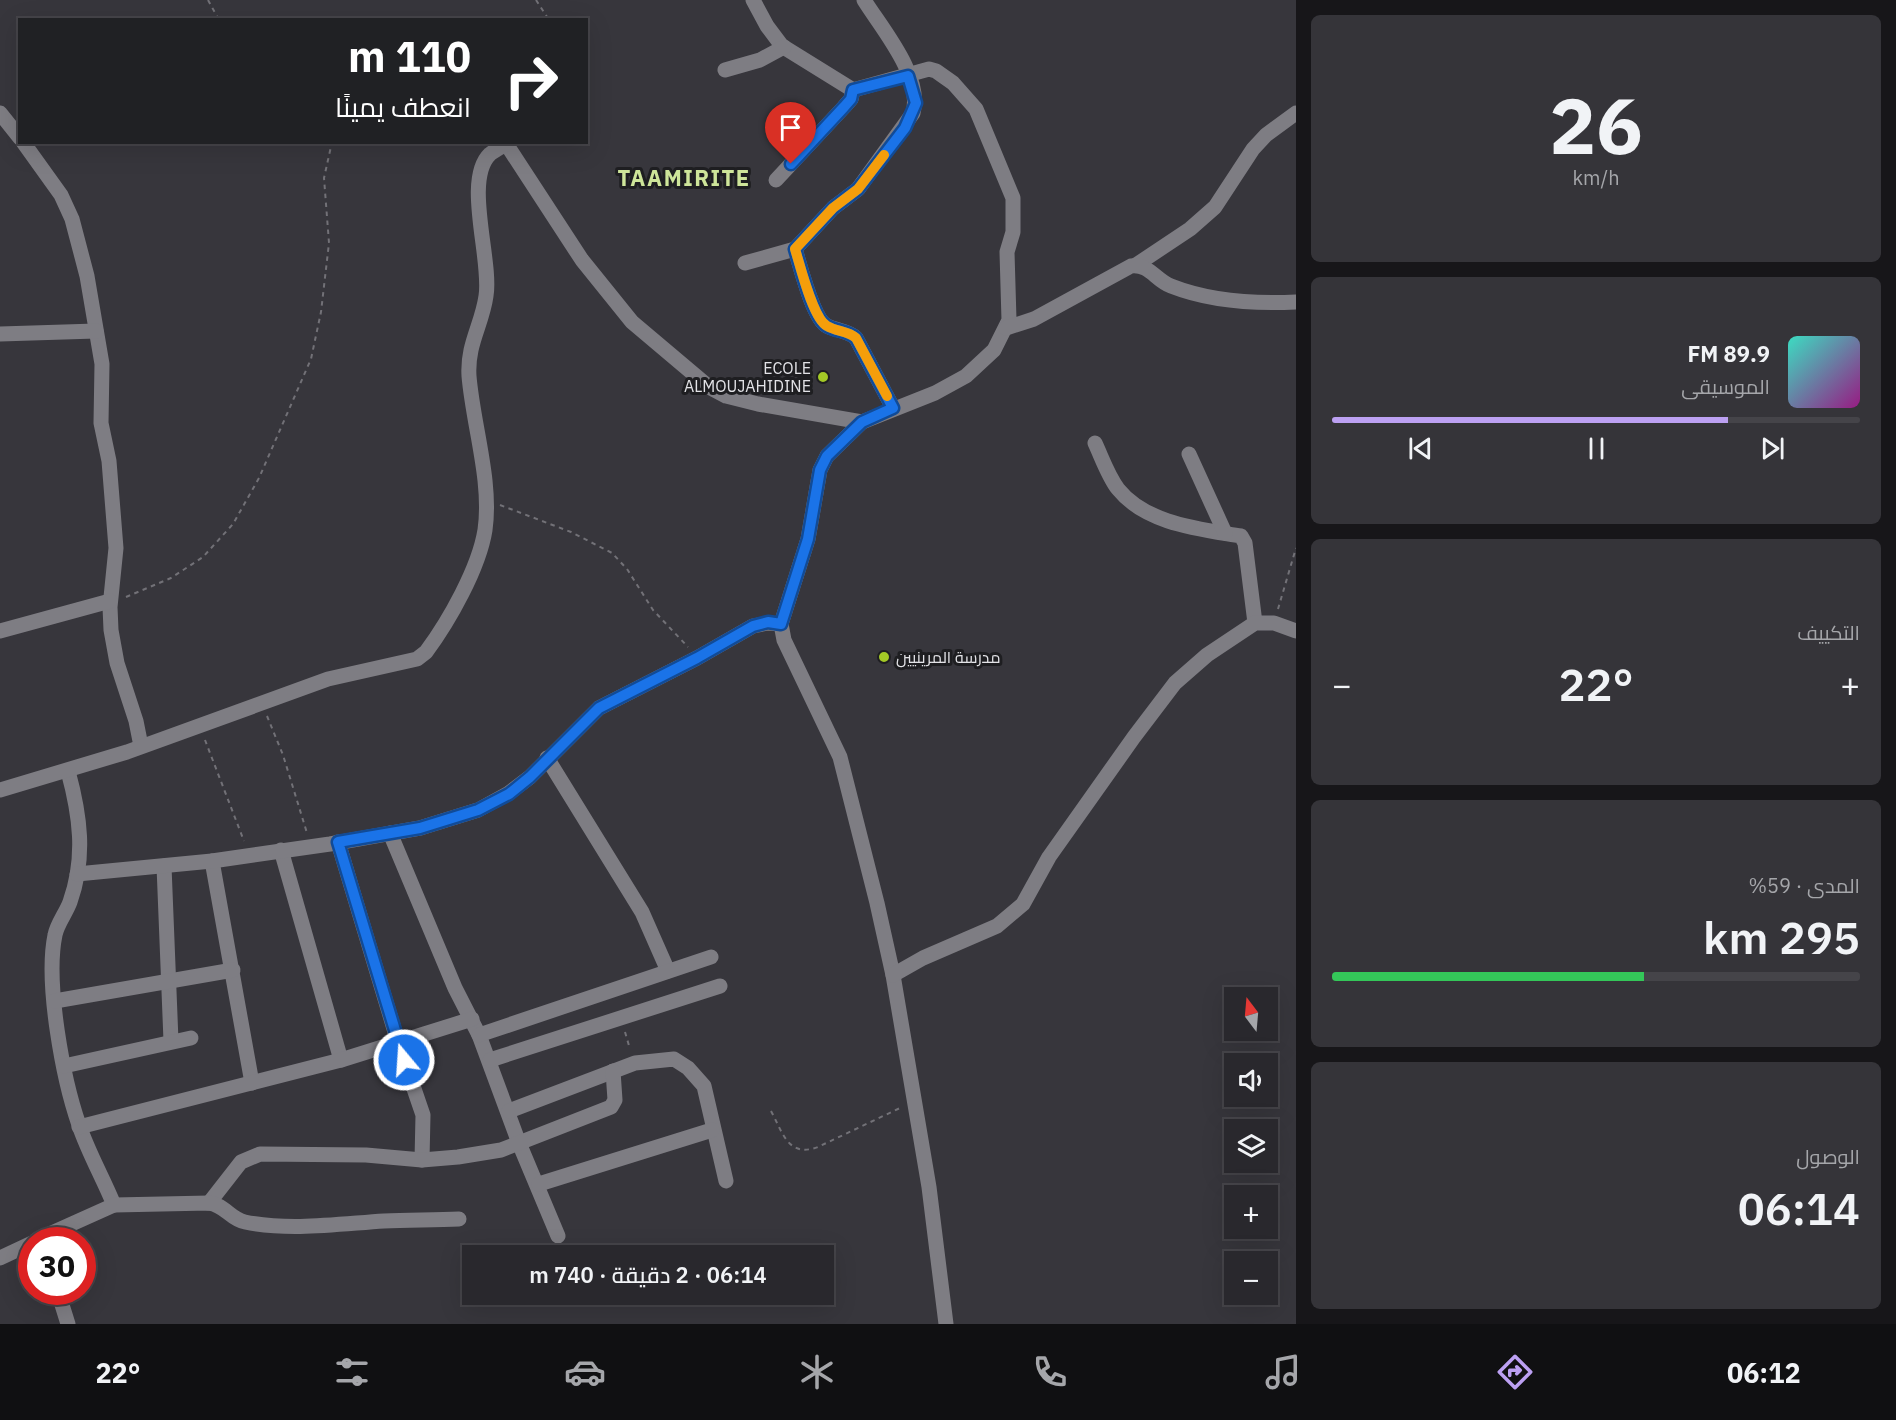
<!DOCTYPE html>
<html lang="ar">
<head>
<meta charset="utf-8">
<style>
	:root { --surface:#29282d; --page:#353439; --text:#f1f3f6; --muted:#a5a6aa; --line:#454449; --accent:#bca0f2 }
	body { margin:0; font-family:"IBM Plex Sans",Cairo,sans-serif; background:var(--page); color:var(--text); direction:rtl; height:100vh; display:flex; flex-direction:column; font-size:22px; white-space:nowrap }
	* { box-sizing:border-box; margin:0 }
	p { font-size:20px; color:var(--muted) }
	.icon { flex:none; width:33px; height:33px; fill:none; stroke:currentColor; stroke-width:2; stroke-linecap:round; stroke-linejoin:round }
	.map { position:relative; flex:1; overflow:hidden; direction:ltr }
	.drawer { display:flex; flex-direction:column; gap:15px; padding:15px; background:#171619; width:600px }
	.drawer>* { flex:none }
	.guide { position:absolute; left:18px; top:18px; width:570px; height:126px; border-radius:0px; box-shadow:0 6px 24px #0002,0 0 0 2px var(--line); direction:rtl; background:#202124; color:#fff; overflow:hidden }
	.needle { width:39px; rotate:344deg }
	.tools { position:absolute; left:1224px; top:987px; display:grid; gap:12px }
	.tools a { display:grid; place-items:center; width:54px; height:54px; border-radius:0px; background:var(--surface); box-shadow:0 6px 24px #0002,0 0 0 2px var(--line); font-size:30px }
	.speed { position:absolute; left:18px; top:1227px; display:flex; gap:12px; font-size:30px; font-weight:700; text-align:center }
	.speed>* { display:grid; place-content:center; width:78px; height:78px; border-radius:50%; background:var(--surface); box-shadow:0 6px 24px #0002,0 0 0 2px var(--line); line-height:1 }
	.speed .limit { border:9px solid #d22; background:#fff; color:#111 }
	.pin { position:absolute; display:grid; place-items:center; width:51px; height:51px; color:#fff; margin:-62px -26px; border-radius:50% 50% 50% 0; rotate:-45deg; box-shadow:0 0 6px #0007 }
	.pin .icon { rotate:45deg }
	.me { position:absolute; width:66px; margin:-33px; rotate:342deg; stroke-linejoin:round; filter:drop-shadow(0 0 4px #0008) }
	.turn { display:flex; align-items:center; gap:21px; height:126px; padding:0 18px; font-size:27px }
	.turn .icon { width:78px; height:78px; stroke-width:2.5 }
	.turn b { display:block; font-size:42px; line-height:51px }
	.big { font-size:45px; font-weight:600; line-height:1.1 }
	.drawer .card { flex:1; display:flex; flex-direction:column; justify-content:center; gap:9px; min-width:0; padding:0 21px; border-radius:9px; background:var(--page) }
	.drawer .dial { align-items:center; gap:0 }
	.dial b { font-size:78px; line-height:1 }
	.song { display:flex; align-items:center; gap:18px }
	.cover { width:72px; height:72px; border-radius:9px; background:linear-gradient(135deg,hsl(170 70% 55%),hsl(310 70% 35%)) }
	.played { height:6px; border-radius:3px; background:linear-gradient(90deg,var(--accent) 75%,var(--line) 75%) }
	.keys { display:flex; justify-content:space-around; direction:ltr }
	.heat { display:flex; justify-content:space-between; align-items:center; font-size:33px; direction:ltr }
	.charge { height:9px; border-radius:4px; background:linear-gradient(90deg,#34c759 59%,var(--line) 0) }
	.trip { position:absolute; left:462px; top:1245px; width:372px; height:60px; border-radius:0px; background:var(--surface); box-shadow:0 6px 24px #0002,0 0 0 2px var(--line); font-weight:600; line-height:60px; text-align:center; direction:rtl }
	.tabs { display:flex; height:96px; justify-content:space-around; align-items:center; background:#101012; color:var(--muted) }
	.tabs .icon { width:42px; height:42px }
	.tabs .on { color:var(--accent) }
	.tabs b { font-size:27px; color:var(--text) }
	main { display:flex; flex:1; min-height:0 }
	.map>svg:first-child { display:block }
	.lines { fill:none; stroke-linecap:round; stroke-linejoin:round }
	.path { stroke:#727177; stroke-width:2; stroke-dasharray:4.5 4.5; stroke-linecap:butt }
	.minor { stroke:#7e7d83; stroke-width:15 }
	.route-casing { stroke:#114b97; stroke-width:15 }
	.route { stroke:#1a73e8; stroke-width:10 }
	.slow { stroke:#f59e0b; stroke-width:10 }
	.poi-dot { fill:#a3c926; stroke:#1e1e21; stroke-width:2 }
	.labels { text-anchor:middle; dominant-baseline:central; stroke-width:6; stroke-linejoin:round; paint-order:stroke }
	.poi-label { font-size:16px; fill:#e3e3e7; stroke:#1e1e21; text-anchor:end }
	.district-label { font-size:22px; font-weight:bold; letter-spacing:1.5px; fill:#cee59a; stroke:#1e1e21 }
</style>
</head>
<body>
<main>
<section class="drawer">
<div class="card dial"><b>26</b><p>km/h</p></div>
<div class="card">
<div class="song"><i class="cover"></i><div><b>89.9 FM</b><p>الموسيقى</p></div></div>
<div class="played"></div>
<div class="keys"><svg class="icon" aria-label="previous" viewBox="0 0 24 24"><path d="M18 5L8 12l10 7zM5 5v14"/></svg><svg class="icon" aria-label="pause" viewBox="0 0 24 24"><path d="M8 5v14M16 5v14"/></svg><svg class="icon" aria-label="next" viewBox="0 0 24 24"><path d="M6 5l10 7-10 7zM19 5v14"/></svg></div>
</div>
<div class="card"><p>التكييف</p>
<div class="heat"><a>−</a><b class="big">22°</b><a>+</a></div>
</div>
<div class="card"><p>المدى · 59%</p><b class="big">295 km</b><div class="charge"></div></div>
<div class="card"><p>الوصول</p><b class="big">06:14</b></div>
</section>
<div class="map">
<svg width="1296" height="1324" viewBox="0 0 1296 1324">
	<rect width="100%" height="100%" fill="#37363c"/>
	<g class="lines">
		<g class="path">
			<path d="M 208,0 L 219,20"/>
			<path d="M 536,0 L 549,20"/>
			<path d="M 500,505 L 571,532 L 612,553 L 627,569 L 653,610 L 688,647"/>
			<path d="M 126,597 L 171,578 L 203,557 L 233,524 L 259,478 L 311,359 L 321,312 L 329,243 L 324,178 L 332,142"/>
			<path d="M 1278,609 L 1296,548"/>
			<path d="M 267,716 L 283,755 L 307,833"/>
			<path d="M 205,740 L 244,841"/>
			<path d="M 625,1032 L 630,1049"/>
			<path d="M 771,1111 C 783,1133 788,1158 818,1147 L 900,1108"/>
		</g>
		<g class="minor">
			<path d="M 753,0 L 767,26 L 782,46 L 853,90 L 929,69 L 936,71 L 953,83 L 976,109 L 1013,198 L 1013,232 L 1007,252 L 1009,320 L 994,350 L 966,376 L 935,393 L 862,422 L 827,456 L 820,470 L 808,539 L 781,624 L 784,640 L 840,757 L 877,903 L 893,975 L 929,1187 L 946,1324"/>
			<path d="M 725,70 L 760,60 L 784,47"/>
			<path d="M 0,113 L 20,138"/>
			<path d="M 23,142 L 61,195 L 72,219 L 87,276 L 102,364 L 101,423 L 109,461 L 116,548 L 110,607 L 111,630 L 117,663 L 136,721 L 141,746"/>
			<path d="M 505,142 L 582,260 L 632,322 L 709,387 L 726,396 L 758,404 L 862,422"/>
			<path d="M 776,180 L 844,107 L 851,99 L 853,90"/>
			<path d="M 795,249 C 800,265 813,319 827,326 C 837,331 847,330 856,338 L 893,408"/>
			<path d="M 745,263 L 795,249 L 833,208 L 858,189 L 913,113 C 923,76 882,29 864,0"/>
			<path d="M 1136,265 L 1190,229 L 1215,207 L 1253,149 L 1266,135 L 1296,113"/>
			<path d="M 1006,328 L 1034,319 L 1131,266 C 1150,264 1155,280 1171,286 C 1209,301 1255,304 1296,302"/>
			<path d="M 0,334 L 96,331"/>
			<path d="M 1095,443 C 1102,458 1108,476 1118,489 C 1146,524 1200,529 1241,536 L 1245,543 L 1255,623"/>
			<path d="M 1189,454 L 1225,533"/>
			<path d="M 0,631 L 110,601"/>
			<path d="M 547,758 L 642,912 L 668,971"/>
			<path d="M 68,771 C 80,815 86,857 70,902 C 66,913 57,924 55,935 C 45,983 63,1079 79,1125 C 88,1152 103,1178 114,1205"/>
			<path d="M 0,790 L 127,752 L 328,679 L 417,659 L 426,652 C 449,621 479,568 485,530 C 492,481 473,425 469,376 C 467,344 482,325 486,296 C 492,260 463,180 490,154 C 495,150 501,147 506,144"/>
			<path d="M 390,833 L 455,988 L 479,1035 L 519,1143 L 558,1236"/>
			<path d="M 338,842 L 398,1042 L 423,1115 L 422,1160"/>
			<path d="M 281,850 L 341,1060"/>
			<path d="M 212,861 L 252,1083"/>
			<path d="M 164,866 L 171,1041"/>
			<path d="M 77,874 L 212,861 L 330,844 L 420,828 L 478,810 L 509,793 L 530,777 L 599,708 L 697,658 L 753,626 L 768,623 L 781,624"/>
			<path d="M 893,975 L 923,958 L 997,926 L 1023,904 L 1049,857 L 1134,737 L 1175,683 L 1207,655 L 1255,623 L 1274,623 L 1296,631"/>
			<path d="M 55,1001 L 233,970"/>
			<path d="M 479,1035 L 711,957"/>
			<path d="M 490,1060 L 720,986"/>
			<path d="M 64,1066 L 191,1038"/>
			<path d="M 509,1111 L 635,1063 L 674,1059 L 688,1068 L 704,1086 L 726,1181"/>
			<path d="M 79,1127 L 341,1060 L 472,1019"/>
			<path d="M 539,1184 L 712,1130"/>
			<path d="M 209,1203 L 241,1162 L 260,1154 L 366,1155 L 422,1160 L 458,1157 L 501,1150 L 611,1107 L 615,1100 L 613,1071"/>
			<path d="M 36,1240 L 114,1205 L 209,1203 C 225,1205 230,1219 245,1222 C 290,1231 338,1224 384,1221 C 409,1220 434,1220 459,1219"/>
			<path d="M 0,1258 L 32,1243"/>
			<path d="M 58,1292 L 68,1324"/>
		</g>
	</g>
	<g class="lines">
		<g class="route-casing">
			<path id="route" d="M 404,1060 L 338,842 L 420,828 L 478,810 L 509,794 L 530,777 L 599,708 L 697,658 L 753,626 L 768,622 L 781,624 L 808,539 L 820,470 L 827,456 L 862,422 L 893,408 L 856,338 C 847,330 837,332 827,326 C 813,319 800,265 795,249 L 833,208 L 858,189 L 905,128 L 916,103 L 908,76 L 853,90 L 851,99 L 844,107 L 791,164"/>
		</g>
		<use href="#route" class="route"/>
		<path class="slow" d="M 884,155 L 858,189 L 833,208 L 795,249 C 800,265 813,319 827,326 C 837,332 847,330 856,338 L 887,396"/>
	</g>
	<g class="poi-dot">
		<circle cx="823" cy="377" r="6"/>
		<circle cx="884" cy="657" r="6"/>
	</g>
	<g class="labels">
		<g class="poi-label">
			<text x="811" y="368">ECOLE<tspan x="811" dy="18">ALMOUJAHIDINE</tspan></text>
			<text x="896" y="657" text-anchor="start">مدرسة المرينيين</text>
		</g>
		<g class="district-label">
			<text x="684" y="177">TAAMIRITE</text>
		</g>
	</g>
</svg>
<div class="tools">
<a><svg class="needle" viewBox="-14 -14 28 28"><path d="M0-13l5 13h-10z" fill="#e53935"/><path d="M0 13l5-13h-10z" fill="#a5a6aa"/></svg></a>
<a><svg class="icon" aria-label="sound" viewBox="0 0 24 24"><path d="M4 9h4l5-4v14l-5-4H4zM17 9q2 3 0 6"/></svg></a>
<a><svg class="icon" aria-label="layers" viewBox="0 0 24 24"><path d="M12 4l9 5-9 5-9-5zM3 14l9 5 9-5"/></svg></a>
<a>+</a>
<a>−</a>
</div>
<div class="speed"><div class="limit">30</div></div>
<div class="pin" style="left:791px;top:164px;background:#d93025"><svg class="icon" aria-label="arrive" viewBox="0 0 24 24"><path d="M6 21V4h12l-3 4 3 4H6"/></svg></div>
<svg class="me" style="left:404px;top:1060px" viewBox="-20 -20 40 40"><circle r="17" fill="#1a73e8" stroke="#fff" stroke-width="3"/><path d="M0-11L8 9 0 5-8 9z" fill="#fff"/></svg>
<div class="trip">06:14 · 2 دقيقة · 740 m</div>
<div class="guide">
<div class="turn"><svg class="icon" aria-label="right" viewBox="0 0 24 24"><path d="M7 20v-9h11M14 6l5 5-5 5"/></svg><div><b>110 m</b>انعطف يمينًا</div></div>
</div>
</div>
</main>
<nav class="tabs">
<b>06:12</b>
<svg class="icon on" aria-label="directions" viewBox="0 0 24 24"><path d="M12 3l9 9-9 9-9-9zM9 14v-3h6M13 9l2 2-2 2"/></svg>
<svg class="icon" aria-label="music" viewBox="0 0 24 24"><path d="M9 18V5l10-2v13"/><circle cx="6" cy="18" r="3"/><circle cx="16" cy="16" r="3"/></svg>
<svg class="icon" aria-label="phone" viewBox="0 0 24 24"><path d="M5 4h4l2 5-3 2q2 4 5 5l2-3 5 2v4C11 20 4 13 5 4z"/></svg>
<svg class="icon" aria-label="climate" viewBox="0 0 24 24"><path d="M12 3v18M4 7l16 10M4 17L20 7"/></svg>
<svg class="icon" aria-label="car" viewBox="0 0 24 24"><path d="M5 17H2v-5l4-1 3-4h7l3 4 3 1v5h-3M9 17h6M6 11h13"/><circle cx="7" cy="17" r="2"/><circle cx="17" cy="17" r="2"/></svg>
<svg class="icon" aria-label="filters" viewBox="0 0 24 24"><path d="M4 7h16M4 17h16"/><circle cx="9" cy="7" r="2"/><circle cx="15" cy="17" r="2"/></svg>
<b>22°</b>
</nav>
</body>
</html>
